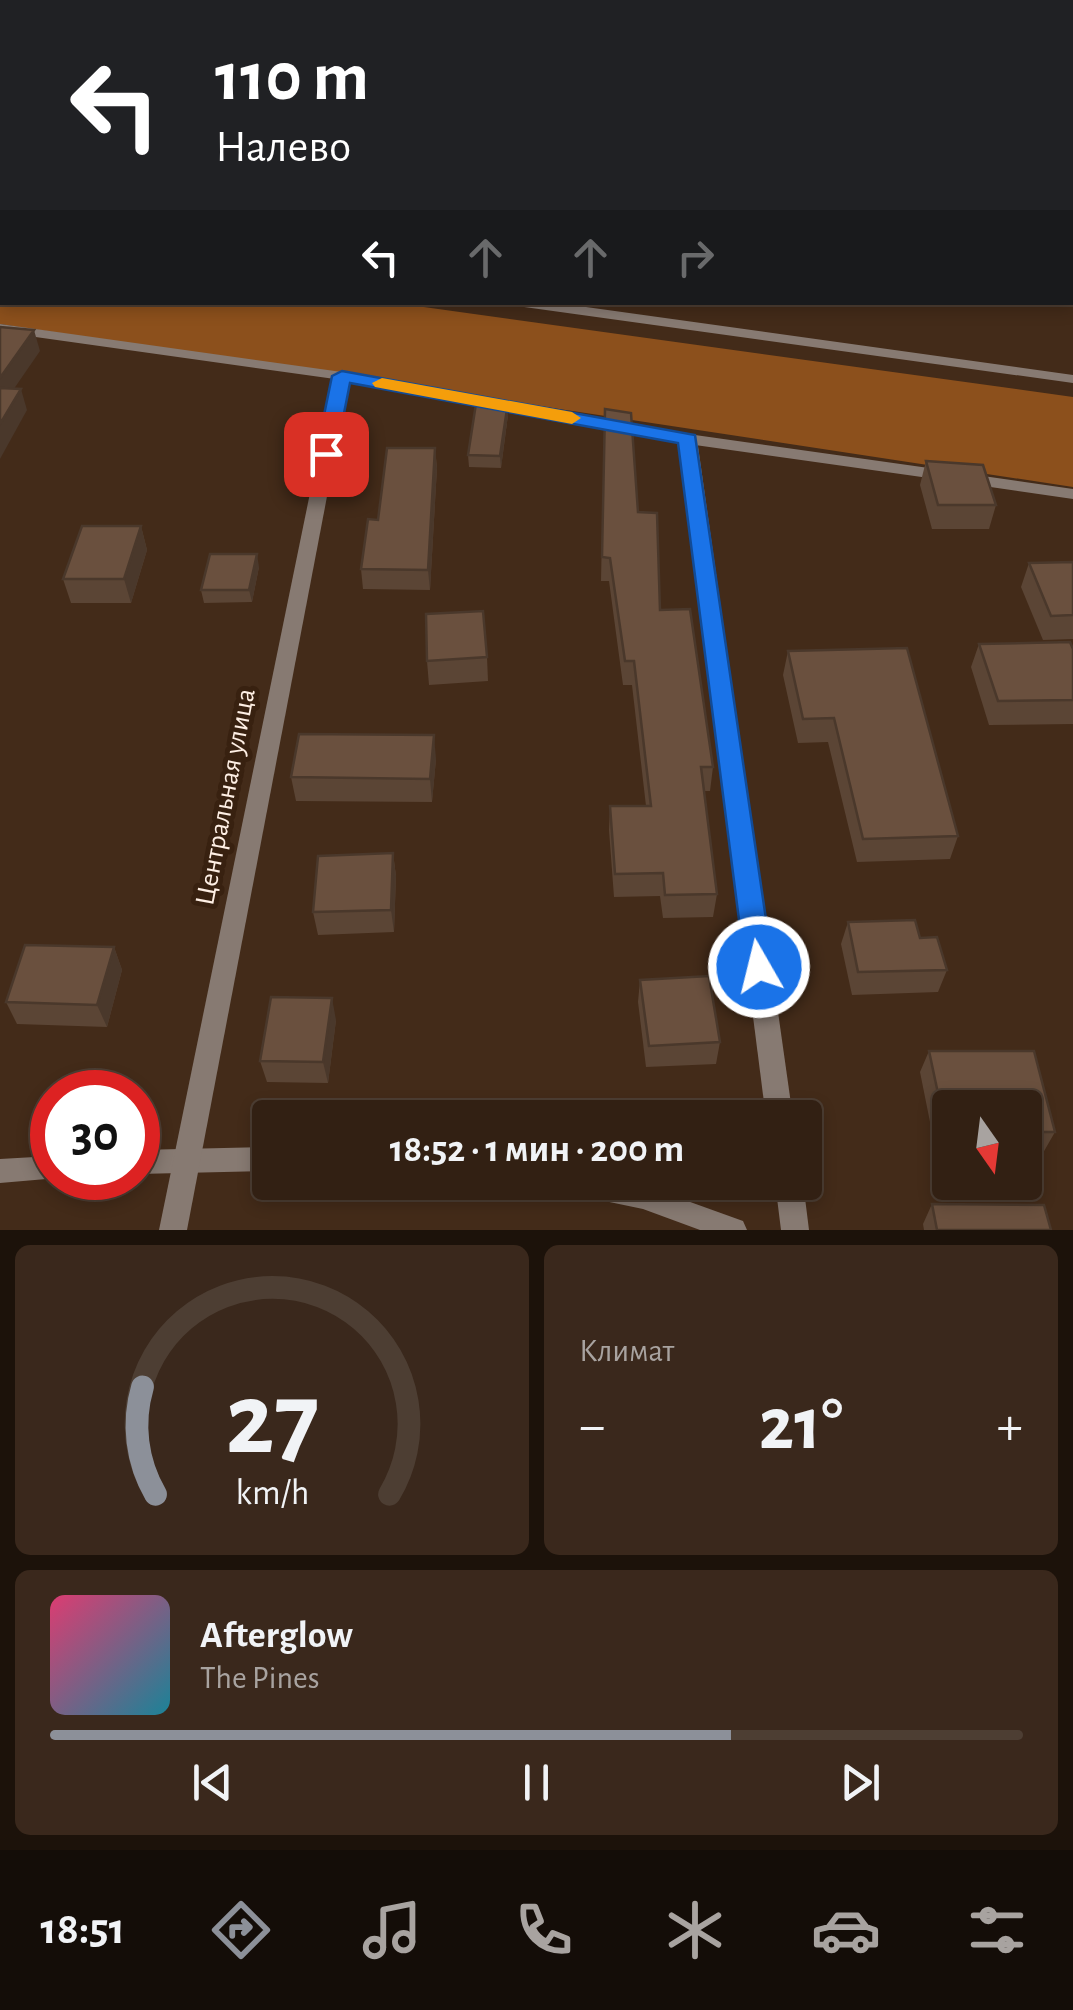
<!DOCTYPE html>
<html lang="ru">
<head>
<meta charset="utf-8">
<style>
	:root { --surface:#322013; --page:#3a281c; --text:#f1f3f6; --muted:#a8a3a0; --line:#4d3e33; --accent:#8c9099 }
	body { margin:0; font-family:"Alegreya Sans",sans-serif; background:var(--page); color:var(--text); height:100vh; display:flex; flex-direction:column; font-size:38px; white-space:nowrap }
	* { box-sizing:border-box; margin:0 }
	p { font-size:32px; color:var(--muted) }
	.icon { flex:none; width:55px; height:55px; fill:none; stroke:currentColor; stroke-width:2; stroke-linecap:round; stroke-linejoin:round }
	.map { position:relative; height:1230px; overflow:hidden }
	.side { display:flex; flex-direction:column; gap:15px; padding:15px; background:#1c120a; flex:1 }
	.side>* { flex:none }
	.top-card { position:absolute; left:0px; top:0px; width:1075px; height:305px; box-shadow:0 5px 15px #0003,0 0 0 2px var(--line); background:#202124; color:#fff; overflow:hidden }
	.needle { width:65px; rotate:166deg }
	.tools { position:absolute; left:932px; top:1090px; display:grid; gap:20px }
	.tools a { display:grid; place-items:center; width:110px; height:110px; border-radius:10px; background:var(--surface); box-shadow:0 5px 15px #0003,0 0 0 2px var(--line); font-size:50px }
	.speed { position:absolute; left:30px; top:1070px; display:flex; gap:20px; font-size:50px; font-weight:700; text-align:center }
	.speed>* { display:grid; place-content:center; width:130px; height:130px; border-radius:50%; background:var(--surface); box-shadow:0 5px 15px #0003,0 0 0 2px var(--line); line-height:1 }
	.speed .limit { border:15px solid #d22; background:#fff; color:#111 }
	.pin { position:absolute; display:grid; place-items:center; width:85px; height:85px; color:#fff; margin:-42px; border-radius:20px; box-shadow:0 5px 15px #0006 }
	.me { position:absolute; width:110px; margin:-55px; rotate:352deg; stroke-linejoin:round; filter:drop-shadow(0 0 8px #0008) }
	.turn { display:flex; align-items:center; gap:35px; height:210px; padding:0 50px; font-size:45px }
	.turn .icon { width:130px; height:130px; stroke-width:2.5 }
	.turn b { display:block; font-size:70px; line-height:85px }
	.lanes { display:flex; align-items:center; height:95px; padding:0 50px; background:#0003; justify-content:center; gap:50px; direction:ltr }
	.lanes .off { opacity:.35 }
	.big { font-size:75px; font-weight:600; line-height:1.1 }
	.side .card { flex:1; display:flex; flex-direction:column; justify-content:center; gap:15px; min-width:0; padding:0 35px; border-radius:15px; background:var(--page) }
	.side .dial { align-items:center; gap:0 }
	.dial svg { height:260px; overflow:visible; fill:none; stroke:var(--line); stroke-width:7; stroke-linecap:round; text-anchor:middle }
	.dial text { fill:var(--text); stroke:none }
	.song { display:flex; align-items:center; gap:30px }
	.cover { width:120px; height:120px; border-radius:15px; background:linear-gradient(135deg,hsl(340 70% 55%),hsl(190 70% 35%)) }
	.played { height:10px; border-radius:5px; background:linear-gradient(90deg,var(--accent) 70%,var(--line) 70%) }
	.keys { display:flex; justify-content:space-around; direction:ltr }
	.heat { display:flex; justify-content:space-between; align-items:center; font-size:55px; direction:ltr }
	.side .tiles { flex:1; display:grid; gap:15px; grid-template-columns:1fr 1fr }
	.card:last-child { grid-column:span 2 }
	.trip { position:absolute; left:252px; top:1100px; width:570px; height:100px; border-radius:10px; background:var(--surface); box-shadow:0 5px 15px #0003,0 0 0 2px var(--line); font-weight:600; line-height:100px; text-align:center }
	.tabs { display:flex; height:160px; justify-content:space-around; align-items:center; background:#140d08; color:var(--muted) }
	.tabs .icon { width:70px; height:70px }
	.tabs .on { color:var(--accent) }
	.tabs b { font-size:45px; color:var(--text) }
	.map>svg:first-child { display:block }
	.forest { fill:#8c501c }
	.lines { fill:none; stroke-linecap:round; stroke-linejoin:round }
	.service { fill:#877a72; fill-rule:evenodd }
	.minor { fill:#877a72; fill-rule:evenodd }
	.wall { fill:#5b4535 }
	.shaded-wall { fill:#4a382b }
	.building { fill:#6a503e; stroke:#4a382b; stroke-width:2.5 }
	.route { fill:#1a73e8; stroke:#114b97; stroke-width:2.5 }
	.slow { fill:#f59e0b }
	.labels { text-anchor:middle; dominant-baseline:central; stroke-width:10; stroke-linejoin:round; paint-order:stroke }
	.street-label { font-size:28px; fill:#feefe4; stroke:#382110 }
</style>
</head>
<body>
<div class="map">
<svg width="1073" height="1230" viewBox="0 0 1073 1230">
	<rect width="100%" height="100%" fill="#432b19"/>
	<g class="forest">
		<path d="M 34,0 L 435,0 L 34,2 Z"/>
		<path d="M 0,247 L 2,302 L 395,303 L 1073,397 L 1073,487 L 0,324 Z"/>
	</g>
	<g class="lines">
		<g class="service">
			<rect x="1072" y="70" width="1" height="6"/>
			<path d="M 2,153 L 2,163 L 0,164 L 0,154 Z"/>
			<path d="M 0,227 L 2,228 L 2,236 L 0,235 Z"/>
			<path d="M 511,302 L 550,302 L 1073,375 L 1073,383 L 517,306 Z"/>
			<path d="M 0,324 L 342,372 L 688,434 L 943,470 L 951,475 L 943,480 L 688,444 L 342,380 L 0,332 Z"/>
			<path d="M 969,474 L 1073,489 L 1073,499 L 963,483 L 961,479 L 963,475 Z"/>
			<path d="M 270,1147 L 270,1171 L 138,1174 L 138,1150 Z"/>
			<path d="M 52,1156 L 52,1178 L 58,1178 L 0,1183 L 0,1159 Z"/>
			<path d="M 559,1182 L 643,1185 L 743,1221 L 747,1230 L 700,1230 L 643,1209 L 571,1194 L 562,1191 Z"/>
		</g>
		<g class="minor">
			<path d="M 342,371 L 350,376 L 187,1230 L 159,1230 L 334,376 Z"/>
			<path d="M 688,434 L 697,439 L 793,1118 L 766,1118 L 679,439 Z"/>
			<path d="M 775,1182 L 803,1182 L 809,1230 L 781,1230 Z"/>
		</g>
	</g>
	<g class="wall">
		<path d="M 717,302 L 750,302 L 750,305 Z"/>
		<path d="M 508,415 L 501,468 L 469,467 L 468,455 Z"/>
		<path d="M 604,432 L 638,512 L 660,610 L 713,767 L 710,791 L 704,791 L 717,894 L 713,917 L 663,918 L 660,896 L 614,897 L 609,830 L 610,806 L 646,806 L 632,685 L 623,685 L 609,581 L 601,581 Z"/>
		<path d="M 435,448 L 437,468 L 430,590 L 363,589 L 361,569 L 378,520 Z"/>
		<path d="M 926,461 L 996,505 L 989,529 L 932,529 L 920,485 Z"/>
		<path d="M 141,526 L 147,550 L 131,603 L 71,603 L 63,579 Z"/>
		<path d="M 1073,562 L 1073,639 L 1043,640 L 1021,587 L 1029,563 Z"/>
		<path d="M 259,567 L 252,602 L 204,603 L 201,590 Z"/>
		<path d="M 979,644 L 1073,649 L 1073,724 L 989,725 L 971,667 Z"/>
		<path d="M 788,651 L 958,836 L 950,859 L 857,862 L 828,742 L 798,743 L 783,675 Z"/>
		<path d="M 487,657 L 488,681 L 429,685 L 427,661 Z"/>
		<path d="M 436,759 L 432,802 L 296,801 L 291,777 Z"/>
		<path d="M 393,853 L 396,876 L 394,932 L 318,935 L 313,912 Z"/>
		<path d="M 848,922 L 920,938 L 947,970 L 938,992 L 852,995 L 841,944 Z"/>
		<path d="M 114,947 L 122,970 L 107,1027 L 17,1024 L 6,1002 Z"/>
		<path d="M 640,980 L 720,1042 L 716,1064 L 646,1067 L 638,1002 Z"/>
		<path d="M 336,1020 L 328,1083 L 267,1082 L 260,1061 Z"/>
		<path d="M 929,1051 L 1034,1051 L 1055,1132 L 1043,1153 L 1025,1152 L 1025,1108 L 950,1108 L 950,1152 L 936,1152 L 920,1072 Z"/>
		<path d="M 932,1204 L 1051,1230 L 924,1230 L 923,1224 Z"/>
	</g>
	<g class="shaded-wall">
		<path d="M 34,330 L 40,351 L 0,409 L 0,378 Z"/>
		<path d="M 21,389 L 27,410 L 0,459 L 0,424 Z"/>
		<path d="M 508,402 L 508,415 L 501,468 L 500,456 Z"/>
		<path d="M 435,448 L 437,468 L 430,590 L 428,570 Z"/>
		<path d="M 141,526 L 147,550 L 131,603 L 124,579 Z"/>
		<path d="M 257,554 L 259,567 L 252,602 L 249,590 Z"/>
		<path d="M 434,735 L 436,759 L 432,802 L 430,779 Z"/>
		<path d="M 393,853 L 396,876 L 394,932 L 391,910 Z"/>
		<path d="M 114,947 L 122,970 L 107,1027 L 97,1005 Z"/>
		<path d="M 332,998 L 336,1020 L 328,1083 L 323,1062 Z"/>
	</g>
	<g class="building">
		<path d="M 474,0 L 740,0 L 739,2 L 472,2 Z"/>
		<path d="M 770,0 L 831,0 L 857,2 L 770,2 Z"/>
		<rect x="1072" y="81" width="1" height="132"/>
		<path d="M 0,327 L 34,330 L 0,378 Z"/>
		<path d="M 0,388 L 21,389 L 0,424 Z"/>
		<path d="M 477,397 L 508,402 L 500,456 L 468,455 Z"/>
		<path d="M 605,409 L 631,413 L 638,512 L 657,513 L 660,610 L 690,609 L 713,767 L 701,767 L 717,894 L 665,895 L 663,873 L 615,874 L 610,806 L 651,806 L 634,661 L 625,661 L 610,558 L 602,557 Z"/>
		<path d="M 387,448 L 435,448 L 428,570 L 361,569 L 368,519 L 378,520 Z"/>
		<path d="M 926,461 L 983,465 L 996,505 L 938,505 Z"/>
		<path d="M 82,526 L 141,526 L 124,579 L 63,579 Z"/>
		<path d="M 210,554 L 257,554 L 249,590 L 201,590 Z"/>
		<path d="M 1073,562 L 1073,615 L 1051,616 L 1029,563 Z"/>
		<path d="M 483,611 L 487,657 L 427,661 L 426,614 Z"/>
		<path d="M 1070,642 L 1073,649 L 1073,700 L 998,701 L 979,644 Z"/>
		<path d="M 907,648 L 958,836 L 863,839 L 834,718 L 803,719 L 788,651 Z"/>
		<path d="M 299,734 L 434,735 L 430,779 L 291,777 Z"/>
		<path d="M 393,853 L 391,910 L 313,912 L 318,856 Z"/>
		<path d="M 915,920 L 920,938 L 937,937 L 947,970 L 858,972 L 848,922 Z"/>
		<path d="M 25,945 L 114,947 L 97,1005 L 6,1002 Z"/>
		<path d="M 709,976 L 720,1042 L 649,1046 L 640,980 Z"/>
		<path d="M 271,997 L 332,998 L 323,1062 L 260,1061 Z"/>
		<path d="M 929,1051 L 1034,1051 L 1055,1132 L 1025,1132 L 1025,1108 L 950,1108 L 950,1131 L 946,1131 Z"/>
		<path d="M 932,1204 L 1044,1205 L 1051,1230 L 937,1230 Z"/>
	</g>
	<path class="route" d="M 342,371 L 695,435 L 773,967 L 769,976 L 759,979 L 749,976 L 745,967 L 678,443 L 350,383 L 336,454 L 326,461 L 316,454 L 332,376 Z"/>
	<path class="slow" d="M 382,378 L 572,412 L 581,418 L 572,424 L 375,387 L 372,383 Z"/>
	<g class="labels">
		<g class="street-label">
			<text transform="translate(226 797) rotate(-79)">Центральная улица</text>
		</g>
	</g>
</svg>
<div class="tools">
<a><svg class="needle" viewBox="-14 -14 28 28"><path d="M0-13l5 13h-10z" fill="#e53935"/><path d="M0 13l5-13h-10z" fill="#a8a3a0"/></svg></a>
</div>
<div class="speed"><div class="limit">30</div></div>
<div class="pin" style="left:326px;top:454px;background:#d93025"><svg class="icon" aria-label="arrive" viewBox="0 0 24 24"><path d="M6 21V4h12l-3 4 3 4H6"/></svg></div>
<svg class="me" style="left:759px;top:967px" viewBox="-20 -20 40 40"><circle r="17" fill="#1a73e8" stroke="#fff" stroke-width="3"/><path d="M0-11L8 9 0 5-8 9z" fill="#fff"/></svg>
<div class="trip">18:52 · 1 мин · 200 m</div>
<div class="top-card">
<div class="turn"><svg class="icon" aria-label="left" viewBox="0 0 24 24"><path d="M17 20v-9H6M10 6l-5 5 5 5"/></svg><div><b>110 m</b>Налево</div></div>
<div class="lanes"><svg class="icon" aria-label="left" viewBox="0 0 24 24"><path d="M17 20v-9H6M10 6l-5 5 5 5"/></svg><svg class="icon off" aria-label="ahead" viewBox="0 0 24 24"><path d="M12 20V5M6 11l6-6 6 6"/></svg><svg class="icon off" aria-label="ahead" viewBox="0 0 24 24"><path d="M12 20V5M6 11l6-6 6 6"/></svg><svg class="icon off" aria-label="right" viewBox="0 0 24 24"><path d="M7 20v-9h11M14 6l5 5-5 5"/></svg></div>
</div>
</div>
<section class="side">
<div class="tiles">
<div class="card dial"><svg viewBox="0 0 100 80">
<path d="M14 69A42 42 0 1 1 86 69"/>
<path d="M14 69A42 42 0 0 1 10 36" stroke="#8c9099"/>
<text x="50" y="56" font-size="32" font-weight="700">27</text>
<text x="50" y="72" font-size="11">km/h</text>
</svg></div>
<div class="card"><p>Климат</p>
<div class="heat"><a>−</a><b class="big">21°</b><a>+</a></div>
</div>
<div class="card">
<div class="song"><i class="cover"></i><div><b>Afterglow</b><p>The Pines</p></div></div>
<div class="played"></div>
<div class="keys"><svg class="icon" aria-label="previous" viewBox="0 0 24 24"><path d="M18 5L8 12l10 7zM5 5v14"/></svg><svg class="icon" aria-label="pause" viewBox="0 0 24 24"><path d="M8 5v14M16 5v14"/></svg><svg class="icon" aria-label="next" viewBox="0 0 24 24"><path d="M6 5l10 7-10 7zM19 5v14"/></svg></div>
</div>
</div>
</section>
<nav class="tabs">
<b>18:51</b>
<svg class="icon on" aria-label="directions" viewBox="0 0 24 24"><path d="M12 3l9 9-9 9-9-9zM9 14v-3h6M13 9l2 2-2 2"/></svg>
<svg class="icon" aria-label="music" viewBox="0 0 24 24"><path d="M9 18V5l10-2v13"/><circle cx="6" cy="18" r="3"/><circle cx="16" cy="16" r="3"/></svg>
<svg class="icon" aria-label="phone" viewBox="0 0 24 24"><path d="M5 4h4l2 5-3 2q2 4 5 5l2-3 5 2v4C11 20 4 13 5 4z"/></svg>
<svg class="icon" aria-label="climate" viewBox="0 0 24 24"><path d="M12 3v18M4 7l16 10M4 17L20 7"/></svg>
<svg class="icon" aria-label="car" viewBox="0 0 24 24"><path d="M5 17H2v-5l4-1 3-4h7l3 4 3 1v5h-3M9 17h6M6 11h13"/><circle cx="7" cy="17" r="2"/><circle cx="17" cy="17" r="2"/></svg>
<svg class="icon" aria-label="filters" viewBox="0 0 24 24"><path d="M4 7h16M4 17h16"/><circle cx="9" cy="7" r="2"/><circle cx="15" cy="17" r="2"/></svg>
</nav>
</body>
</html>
